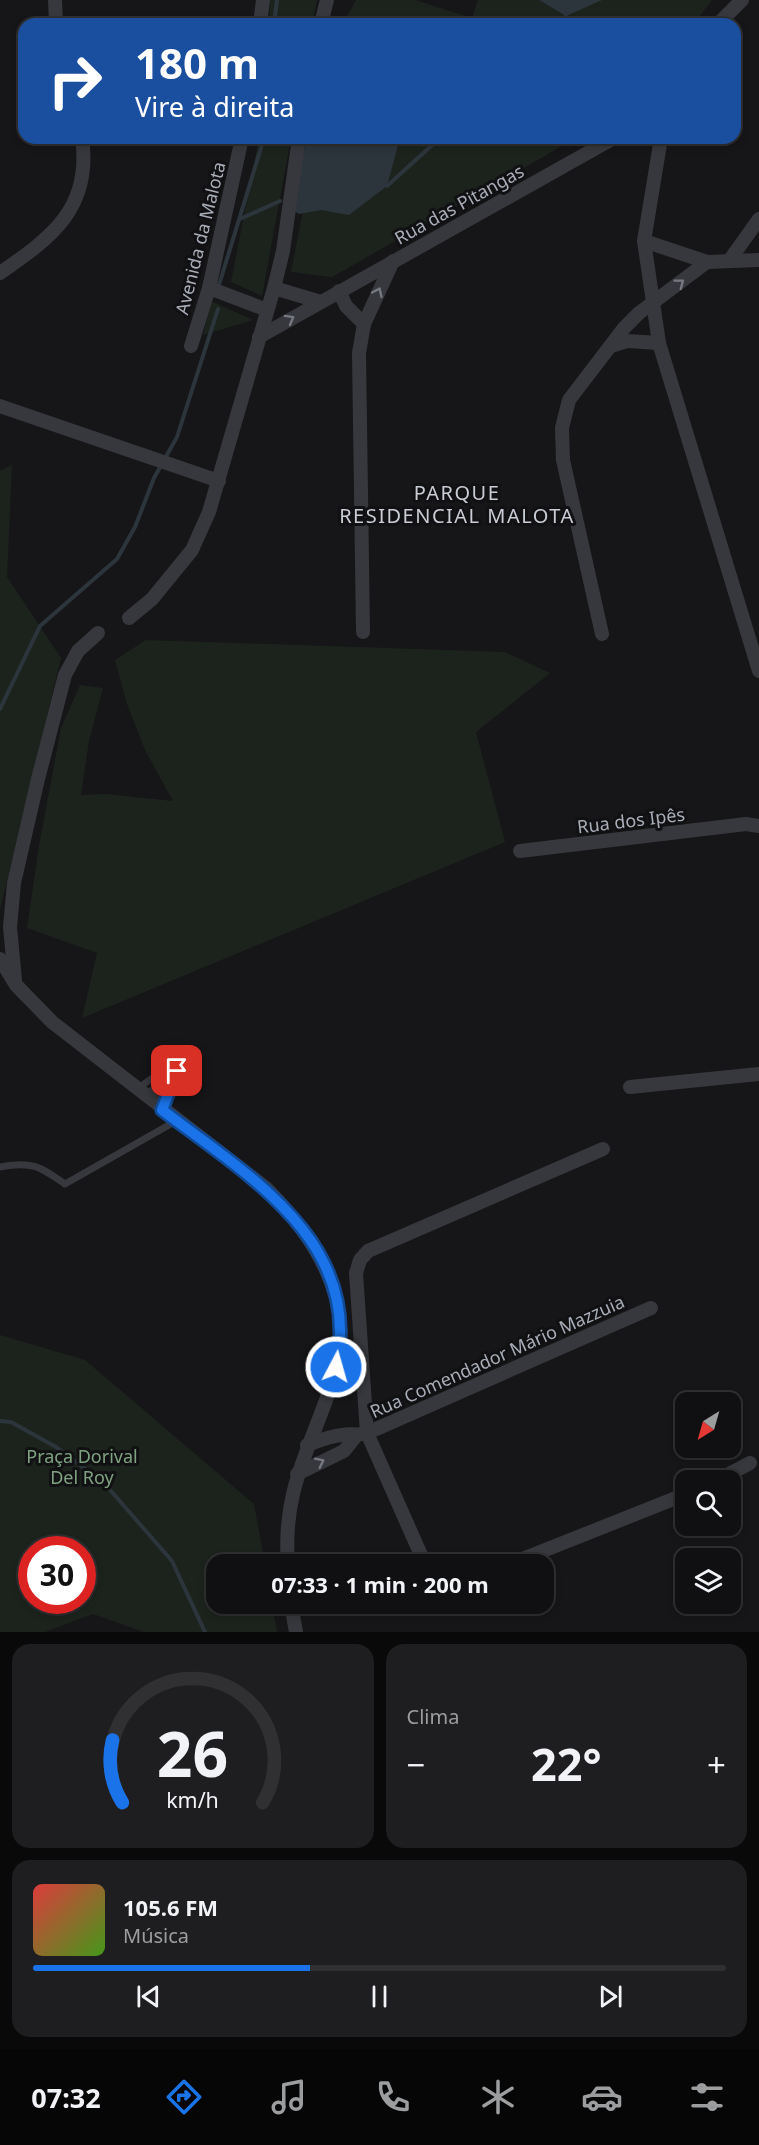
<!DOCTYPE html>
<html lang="pt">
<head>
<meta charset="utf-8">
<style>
	:root { --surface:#101012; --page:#1e1e20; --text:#f1f3f6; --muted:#9c9d9f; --line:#303032; --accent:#1a73e8 }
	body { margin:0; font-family:"Noto Sans",sans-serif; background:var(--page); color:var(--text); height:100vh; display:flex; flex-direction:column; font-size:22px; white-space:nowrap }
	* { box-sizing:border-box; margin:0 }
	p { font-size:20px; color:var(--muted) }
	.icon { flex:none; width:33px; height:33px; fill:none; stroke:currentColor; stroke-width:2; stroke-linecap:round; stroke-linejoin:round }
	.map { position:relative; height:1632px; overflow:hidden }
	.side { display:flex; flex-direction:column; gap:12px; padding:12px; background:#09090a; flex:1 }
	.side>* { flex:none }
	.banner { position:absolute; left:18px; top:18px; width:723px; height:126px; border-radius:18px; box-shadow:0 3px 9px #0003,0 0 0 2px var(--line); background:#1a4fa0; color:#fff; overflow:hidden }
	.needle { width:39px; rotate:217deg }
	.fabs { position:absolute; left:675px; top:1392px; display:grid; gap:12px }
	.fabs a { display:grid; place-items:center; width:66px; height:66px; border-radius:12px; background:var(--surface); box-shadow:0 3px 9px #0003,0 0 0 2px var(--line); font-size:30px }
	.speed { position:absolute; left:18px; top:1536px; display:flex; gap:12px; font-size:30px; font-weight:700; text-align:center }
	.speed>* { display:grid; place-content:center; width:78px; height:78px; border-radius:50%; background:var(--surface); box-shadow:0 3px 9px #0003,0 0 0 2px var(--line); line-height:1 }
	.speed .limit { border:9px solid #d22; background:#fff; color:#111 }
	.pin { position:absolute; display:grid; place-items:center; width:51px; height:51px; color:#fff; margin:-26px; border-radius:12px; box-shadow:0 3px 9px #0006 }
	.me { position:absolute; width:66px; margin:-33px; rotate:6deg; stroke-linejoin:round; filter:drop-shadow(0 0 4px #0008) }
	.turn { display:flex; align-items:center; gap:21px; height:126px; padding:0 18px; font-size:27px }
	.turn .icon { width:78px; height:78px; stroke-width:2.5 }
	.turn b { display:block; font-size:42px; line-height:51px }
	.big { font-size:45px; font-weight:700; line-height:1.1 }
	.side .tile { flex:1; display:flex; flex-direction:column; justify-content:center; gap:9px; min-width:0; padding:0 21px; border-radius:18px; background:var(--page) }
	.side .dial { align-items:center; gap:0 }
	.dial svg { height:156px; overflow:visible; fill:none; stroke:var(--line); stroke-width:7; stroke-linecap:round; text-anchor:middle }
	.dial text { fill:var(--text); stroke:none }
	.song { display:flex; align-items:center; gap:18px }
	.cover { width:72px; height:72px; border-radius:9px; background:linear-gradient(135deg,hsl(0 70% 55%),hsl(100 70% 35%)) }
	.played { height:6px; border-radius:3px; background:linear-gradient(90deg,var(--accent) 40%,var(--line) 40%) }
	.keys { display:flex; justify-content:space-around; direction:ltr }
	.heat { display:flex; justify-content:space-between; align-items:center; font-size:33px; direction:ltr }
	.side .tiles { flex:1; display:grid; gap:12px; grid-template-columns:1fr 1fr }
	.tile:last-child { grid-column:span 2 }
	.trip { position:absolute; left:206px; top:1554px; width:348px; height:60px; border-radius:18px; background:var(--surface); box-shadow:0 3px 9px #0003,0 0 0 2px var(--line); font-weight:700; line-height:60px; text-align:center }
	.tab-bar { display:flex; height:96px; justify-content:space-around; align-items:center; background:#060607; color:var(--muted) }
	.tab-bar .icon { width:42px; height:42px }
	.tab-bar .selected { color:var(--accent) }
	.tab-bar b { font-size:27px; color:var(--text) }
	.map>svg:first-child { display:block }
	.green { fill:#1c231d; fill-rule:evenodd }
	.water { fill:#2c353c }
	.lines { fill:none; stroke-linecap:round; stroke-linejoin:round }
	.stream { stroke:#2c353c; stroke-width:4 }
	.lane { stroke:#37383d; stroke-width:7 }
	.street { stroke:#37383d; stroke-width:14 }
	.oneway { stroke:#757881 }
	.route-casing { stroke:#114b97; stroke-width:15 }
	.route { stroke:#1a73e8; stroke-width:10 }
	.labels { text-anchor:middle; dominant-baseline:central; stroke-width:6; stroke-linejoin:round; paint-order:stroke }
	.street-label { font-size:18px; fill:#a8adb8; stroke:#111113 }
	.park-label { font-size:18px; fill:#7fa381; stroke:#111113 }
	.neighbourhood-label { font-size:20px; letter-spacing:1.5px; fill:#c9ccd4; stroke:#111113 }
</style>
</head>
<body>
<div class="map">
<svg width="759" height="1632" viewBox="0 0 759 1632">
	<rect width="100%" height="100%" fill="#161618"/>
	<g class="green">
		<path d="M 270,0 L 317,0 L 312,24 L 269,24 Z"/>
		<path d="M 356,0 L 415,0 L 472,18 L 478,0 L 712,0 L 694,24 L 343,24 Z"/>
		<path d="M 259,138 L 291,138 L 262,296 L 231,282 Z"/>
		<path d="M 317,138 L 576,138 L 332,277 L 291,272 Z"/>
		<path d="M 211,301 L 253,320 L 203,335 Z"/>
		<path d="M 12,465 L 7,577 L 61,658 L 0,910 L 0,471 Z"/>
		<path d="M 146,640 L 505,652 L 550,673 L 476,732 L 505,842 L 82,1018 L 97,953 L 27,928 L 39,846 L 61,728 L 80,685 L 103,688 L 89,741 L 81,795 L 106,794 L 173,801 L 145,750 L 127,704 L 115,660 Z"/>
		<path d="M 0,1335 L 85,1360 L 254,1504 L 265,1564 L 216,1564 L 216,1604 L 272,1604 L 277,1632 L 144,1632 L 93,1614 L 45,1632 L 0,1632 ZM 32,1550 L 82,1550 L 82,1600 L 32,1600 Z"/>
	</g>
	<g class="water">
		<path d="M 539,0 L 602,0 L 566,16 Z"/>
		<path d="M 307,138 L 400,138 L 387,186 L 349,215 L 321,210 L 299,214 L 294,211 L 294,195 Z"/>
	</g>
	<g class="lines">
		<g class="stream">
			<path d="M 274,24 L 277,0"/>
			<path d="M 562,24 L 566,16"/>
			<path d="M 387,186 L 440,138"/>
			<path d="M 240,219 L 280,201"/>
			<path d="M 219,285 L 264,138"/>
			<path d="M 0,709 L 40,626 L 117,559 L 135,527 L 154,478 L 177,437 L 218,309"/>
			<path d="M 0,1421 L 11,1422 L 56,1447 L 104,1483 L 172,1561 L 205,1632"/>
		</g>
		<g class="lane">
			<path d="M 137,1089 L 158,1074 L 177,1071"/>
			<path d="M 146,1095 L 175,1072"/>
			<path d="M 163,1108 L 177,1071"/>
			<path d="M 0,1167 C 32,1161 39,1166 65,1184 L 176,1121"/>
		</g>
		<g class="street">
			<path d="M 55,0 L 56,24"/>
			<path d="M 260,24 L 263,0"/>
			<path d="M 321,24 L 327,0"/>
			<path d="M 718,24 L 742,0"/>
			<path d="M 661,138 L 644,241 L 659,343 L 759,671"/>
			<path d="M 644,241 L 707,262 L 759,260"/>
			<path d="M 729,261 L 759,219"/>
			<path d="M 0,273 C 52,237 92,208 82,138"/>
			<path d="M 209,288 L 267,310"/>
			<path d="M 274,288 L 321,302"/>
			<path d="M 339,291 L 346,306 L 364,324"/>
			<path d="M 259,337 L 614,138"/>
			<path d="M 191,346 L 209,288 L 242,138"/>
			<path d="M 611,346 L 627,341 L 659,343"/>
			<path d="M 0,406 L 219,481"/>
			<path d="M 129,618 L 152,599 L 192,550 L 209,512 L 274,288 L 283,251 L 299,138"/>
			<path d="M 363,632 L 359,353 L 364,324 L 393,261"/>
			<path d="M 602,634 L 563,460 L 562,428 L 569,400 L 624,328 L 639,313 L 707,262"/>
			<path d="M 520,851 L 746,824 L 759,826"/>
			<path d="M 0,959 L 16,985 L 52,1022 L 266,1188 C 317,1239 358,1306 333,1380 C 311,1448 282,1489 288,1564"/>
			<path d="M 15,980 L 10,927 L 14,883 L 38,779 L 65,675 L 78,651 L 98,633"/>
			<path d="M 630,1087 L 759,1074"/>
			<path d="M 307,1445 C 318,1441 330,1436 342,1435 C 351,1433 357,1436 367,1433 L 651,1308"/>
			<path d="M 297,1474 L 344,1451 L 356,1436"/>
			<path d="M 718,1480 L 750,1463"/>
			<path d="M 425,1564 L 367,1433 L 356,1273 L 360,1260 L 368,1251 L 603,1149"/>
			<path d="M 510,1564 L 686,1494"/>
			<path d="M 291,1604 L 296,1632"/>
		</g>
	</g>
	<defs><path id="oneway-chevron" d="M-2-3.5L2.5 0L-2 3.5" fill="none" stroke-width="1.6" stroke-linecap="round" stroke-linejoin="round" transform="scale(1.5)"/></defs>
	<g class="oneway">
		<use href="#oneway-chevron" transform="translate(680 283) rotate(-37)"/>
		<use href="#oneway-chevron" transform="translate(378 292) rotate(-65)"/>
		<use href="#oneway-chevron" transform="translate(290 319) rotate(-29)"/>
		<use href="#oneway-chevron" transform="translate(320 1462) rotate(-26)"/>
	</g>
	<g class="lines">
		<g class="route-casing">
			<path id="route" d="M 177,1071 L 162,1110 C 246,1174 364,1242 336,1367"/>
		</g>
		<use href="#route" class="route"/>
	</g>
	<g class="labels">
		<g class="street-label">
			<text transform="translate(459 204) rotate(-29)">Rua das Pitangas</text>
			<text transform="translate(200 238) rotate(-76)">Avenida da Malota</text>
			<text transform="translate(631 820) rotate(-7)">Rua dos Ipês</text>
			<text transform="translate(497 1356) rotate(-24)">Rua Comendador Mário Mazzuia</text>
		</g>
		<g class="park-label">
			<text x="82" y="1456">Praça Dorival<tspan x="82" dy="21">Del Roy</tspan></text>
		</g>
		<g class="neighbourhood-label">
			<text x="457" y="492">PARQUE<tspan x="457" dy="23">RESIDENCIAL MALOTA</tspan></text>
		</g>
	</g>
</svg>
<div class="fabs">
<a><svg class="needle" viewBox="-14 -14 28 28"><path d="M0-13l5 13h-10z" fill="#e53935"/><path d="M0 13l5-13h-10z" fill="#9c9d9f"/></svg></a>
<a><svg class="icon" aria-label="search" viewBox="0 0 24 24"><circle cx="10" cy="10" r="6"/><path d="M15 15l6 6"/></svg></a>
<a><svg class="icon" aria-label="layers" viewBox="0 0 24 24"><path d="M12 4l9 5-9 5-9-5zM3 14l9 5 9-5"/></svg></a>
</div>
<div class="speed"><div class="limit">30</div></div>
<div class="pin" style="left:177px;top:1071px;background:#d93025"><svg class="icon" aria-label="arrive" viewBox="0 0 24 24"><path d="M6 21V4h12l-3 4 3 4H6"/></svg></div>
<svg class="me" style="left:336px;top:1367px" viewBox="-20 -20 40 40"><circle r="17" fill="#1a73e8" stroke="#fff" stroke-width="3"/><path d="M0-11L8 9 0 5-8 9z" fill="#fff"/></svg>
<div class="trip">07:33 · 1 min · 200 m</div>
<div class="banner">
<div class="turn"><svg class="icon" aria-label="right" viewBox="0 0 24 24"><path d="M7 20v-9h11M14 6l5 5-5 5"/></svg><div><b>180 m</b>Vire à direita</div></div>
</div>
</div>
<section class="side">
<div class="tiles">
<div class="tile dial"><svg viewBox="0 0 100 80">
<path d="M14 69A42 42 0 1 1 86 69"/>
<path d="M14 69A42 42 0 0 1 9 37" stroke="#1a73e8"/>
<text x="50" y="56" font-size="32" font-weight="700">26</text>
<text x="50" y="72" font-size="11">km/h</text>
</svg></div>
<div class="tile"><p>Clima</p>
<div class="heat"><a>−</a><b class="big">22°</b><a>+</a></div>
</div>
<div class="tile">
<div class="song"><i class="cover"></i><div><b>105.6 FM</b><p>Música</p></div></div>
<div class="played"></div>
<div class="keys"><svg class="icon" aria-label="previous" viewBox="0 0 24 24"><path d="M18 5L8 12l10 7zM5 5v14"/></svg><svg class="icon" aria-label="pause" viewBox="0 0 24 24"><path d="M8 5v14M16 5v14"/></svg><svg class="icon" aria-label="next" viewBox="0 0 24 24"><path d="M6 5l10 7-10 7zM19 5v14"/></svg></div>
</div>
</div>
</section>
<nav class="tab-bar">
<b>07:32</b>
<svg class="icon selected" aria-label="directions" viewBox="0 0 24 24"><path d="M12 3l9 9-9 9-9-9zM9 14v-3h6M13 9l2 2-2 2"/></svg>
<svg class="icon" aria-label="music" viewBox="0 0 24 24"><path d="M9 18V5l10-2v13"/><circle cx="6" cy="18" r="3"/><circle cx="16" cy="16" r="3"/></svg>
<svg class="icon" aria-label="phone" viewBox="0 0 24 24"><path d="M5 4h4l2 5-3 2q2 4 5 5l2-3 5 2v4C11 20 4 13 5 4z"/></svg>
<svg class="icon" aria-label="climate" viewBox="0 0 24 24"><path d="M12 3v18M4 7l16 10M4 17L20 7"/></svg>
<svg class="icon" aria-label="car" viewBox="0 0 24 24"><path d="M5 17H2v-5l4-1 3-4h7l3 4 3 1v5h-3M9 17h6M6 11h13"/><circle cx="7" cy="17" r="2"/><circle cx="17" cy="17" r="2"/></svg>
<svg class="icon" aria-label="filters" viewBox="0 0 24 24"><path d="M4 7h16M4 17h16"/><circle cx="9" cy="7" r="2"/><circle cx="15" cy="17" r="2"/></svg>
</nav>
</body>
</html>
